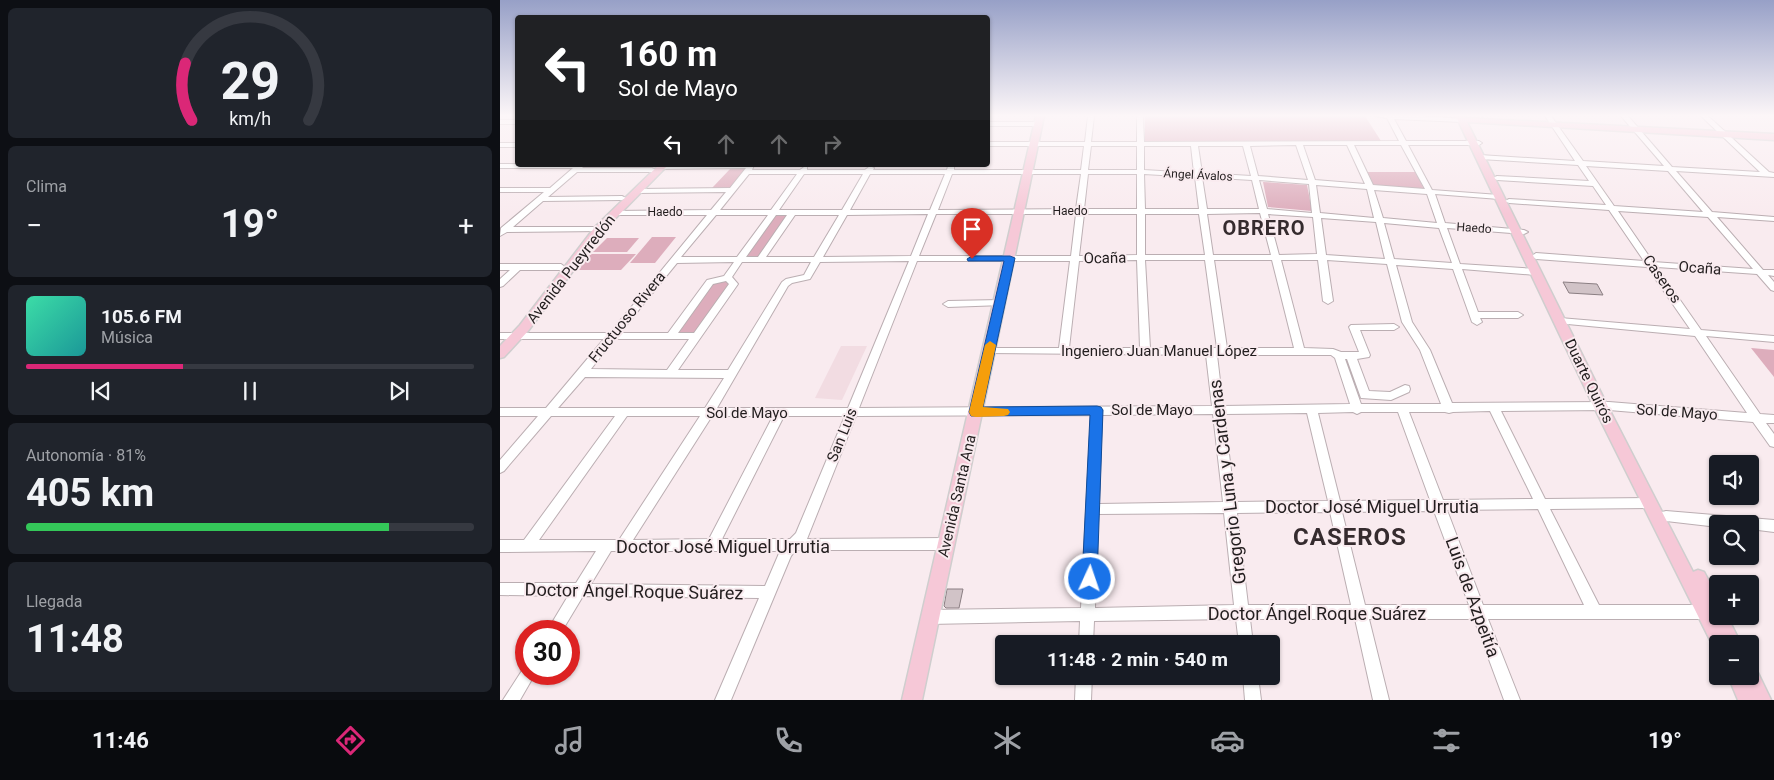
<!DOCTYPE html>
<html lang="es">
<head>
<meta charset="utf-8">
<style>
	:root { --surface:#171b24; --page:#20242c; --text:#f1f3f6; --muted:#9ea1a6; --line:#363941; --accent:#db2777 }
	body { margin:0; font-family:Roboto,sans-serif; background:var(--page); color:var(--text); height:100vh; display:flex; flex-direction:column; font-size:19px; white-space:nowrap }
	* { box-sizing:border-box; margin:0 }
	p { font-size:16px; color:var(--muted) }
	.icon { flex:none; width:28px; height:28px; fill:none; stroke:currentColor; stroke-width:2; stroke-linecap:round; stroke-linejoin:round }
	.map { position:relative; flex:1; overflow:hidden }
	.details { display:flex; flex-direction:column; gap:8px; padding:8px; background:#0d0f14; width:500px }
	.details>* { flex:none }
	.banner { position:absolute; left:15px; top:15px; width:475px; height:152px; border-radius:5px; box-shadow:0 1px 4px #0004; background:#202124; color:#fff; overflow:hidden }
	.tools { position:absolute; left:1209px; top:455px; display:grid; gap:10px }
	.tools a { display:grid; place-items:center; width:50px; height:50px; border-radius:5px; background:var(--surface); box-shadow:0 1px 4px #0004; font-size:25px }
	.speed { position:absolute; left:15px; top:620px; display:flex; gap:10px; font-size:25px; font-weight:700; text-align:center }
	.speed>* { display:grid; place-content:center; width:65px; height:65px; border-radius:50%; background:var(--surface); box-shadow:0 1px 4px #0004; line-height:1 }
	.speed .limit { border:8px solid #d22; background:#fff; color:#111 }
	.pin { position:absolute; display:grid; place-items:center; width:42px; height:42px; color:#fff; margin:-51px -21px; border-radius:50% 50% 50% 0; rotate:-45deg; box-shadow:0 0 5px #0007 }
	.pin .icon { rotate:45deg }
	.me { position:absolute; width:55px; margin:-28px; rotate:3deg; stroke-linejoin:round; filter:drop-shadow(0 0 4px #0008) }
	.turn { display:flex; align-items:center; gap:18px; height:105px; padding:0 20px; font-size:22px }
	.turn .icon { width:65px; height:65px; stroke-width:2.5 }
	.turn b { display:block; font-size:35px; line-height:42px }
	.lanes { display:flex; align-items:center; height:48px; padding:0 20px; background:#0003; justify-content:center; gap:25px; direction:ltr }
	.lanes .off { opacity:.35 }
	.big { font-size:38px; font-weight:700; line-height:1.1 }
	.details .widget { flex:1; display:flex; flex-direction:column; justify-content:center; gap:8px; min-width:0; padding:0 18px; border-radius:8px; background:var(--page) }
	.details .dial { align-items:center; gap:0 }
	.dial svg { height:130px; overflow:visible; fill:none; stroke:var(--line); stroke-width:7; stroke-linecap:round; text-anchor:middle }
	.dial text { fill:var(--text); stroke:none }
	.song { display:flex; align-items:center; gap:15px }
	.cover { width:60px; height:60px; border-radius:8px; background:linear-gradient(135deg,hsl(160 70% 55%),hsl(180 70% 35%)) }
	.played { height:5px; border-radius:2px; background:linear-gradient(90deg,var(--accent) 35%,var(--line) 35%) }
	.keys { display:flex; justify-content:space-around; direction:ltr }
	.heat { display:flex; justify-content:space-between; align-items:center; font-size:28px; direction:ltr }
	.charge { height:8px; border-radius:4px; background:linear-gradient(90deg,#34c759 81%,var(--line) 0) }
	.trip { position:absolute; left:495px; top:635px; width:285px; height:50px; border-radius:5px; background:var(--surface); box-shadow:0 1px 4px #0004; font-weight:700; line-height:50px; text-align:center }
	.tabs { display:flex; height:80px; justify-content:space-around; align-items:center; background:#090b0e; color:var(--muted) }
	.tabs .icon { width:35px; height:35px }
	.tabs .selected { color:var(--accent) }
	.tabs b { font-size:22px; color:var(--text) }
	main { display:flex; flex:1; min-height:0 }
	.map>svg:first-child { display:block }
	.built { fill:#f2dce2 }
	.green { fill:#ddadbc }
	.building { fill:#d1c3c7; stroke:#8b7f83 }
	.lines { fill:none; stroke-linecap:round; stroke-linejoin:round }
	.minor-casing { stroke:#bbaeb2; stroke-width:2 }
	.major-casing { stroke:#cfcece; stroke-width:3 }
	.minor { fill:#fff; fill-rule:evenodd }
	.major { fill:#f6c8d7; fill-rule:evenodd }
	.route { fill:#1a73e8; stroke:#114b97 }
	.slow { fill:#f59e0b }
	.labels { text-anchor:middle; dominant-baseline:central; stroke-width:4; stroke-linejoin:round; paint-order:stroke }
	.far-street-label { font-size:12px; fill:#231e1f; stroke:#f9ebef }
	.street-label { font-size:15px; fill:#231e1f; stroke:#f9ebef }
	.near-street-label { font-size:18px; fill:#231e1f; stroke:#f9ebef }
	.district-label { font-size:20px; font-weight:bold; letter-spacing:1px; fill:#352b2e; stroke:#f9ebef }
	.near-district-label { font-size:24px; font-weight:bold; letter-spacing:1px; fill:#352b2e; stroke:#f9ebef }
</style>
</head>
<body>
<main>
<section class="details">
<div class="widget dial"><svg viewBox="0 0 100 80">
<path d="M14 69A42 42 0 1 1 86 69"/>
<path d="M14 69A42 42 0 0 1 10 34" stroke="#db2777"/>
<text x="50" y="56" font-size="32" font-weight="700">29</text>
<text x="50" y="72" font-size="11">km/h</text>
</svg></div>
<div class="widget"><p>Clima</p>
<div class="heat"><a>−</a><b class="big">19°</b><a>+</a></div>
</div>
<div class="widget">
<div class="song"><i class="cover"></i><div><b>105.6 FM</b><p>Música</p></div></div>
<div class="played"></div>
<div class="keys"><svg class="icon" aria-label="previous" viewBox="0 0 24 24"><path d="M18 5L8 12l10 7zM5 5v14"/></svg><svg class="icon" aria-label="pause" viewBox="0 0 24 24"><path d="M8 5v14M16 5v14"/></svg><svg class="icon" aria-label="next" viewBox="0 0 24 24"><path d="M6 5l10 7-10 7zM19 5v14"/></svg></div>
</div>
<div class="widget"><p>Autonomía · 81%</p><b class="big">405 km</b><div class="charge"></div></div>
<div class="widget"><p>Llegada</p><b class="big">11:48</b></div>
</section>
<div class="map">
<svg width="1274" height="700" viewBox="0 0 1274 700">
	<rect width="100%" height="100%" fill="#f9ebef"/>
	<path class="built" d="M 341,346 L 367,346 L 342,400 L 315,398 Z"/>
	<g class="green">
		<path d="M 645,116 L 865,116 L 881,141 L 645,141 Z"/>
		<path d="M 231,168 L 248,168 L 230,188 L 212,188 Z"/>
		<path d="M 867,172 L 916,172 L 924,189 L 874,186 Z"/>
		<path d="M 763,182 L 807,185 L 812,211 L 768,207 Z"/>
		<path d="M 276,213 L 290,213 L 259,258 L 245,258 Z"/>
		<path d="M 152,237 L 176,237 L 155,263 L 130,263 Z"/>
		<path d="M 107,238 L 139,238 L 127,252 L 93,252 Z"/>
		<path d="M 91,254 L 136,254 L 121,270 L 75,270 Z"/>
		<path d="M 226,280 L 231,285 L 196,335 L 174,335 L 211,283 Z"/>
		<path d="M 1251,348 L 1274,350 L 1274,377 Z"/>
	</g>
	<g class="building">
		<path d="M 1063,282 L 1097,284 L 1103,295 L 1069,293 Z"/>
		<path d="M 447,589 L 463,589 L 459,608 L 446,608 L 444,606 Z"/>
	</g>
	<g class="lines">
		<g class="minor-casing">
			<g id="minor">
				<path d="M 588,116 L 594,116 L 591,142 L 637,142 L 637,116 L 643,116 L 644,142 L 899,141 L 887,118 L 875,116 L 923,116 L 964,119 L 964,121 L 962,122 L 894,119 L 906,141 L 979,141 L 982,143 L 979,145 L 908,145 L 932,190 L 999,195 L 1003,197 L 999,199 L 935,194 L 945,223 L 1024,230 L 1028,232 L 1024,234 L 947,228 L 960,264 L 1036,269 L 1040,272 L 1036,275 L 962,269 L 978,312 L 1018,312 L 1023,315 L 1018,318 L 980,318 L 982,322 L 977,325 L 972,322 L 953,269 L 896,265 L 912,322 L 930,350 L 952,403 L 1109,402 L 1247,413 L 1195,336 L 1057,323 L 1055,321 L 1057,319 L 1060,318 L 1190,329 L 1147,267 L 1036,259 L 1032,256 L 1036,253 L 1144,261 L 1109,210 L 1009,203 L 1005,201 L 1009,199 L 1106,205 L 1093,186 L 997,180 L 993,178 L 997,176 L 1089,181 L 1078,165 L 980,159 L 976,157 L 980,155 L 1075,161 L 1045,116 L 1051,116 L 1083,161 L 1164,166 L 1121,116 L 1128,116 L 1172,167 L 1260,172 L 1201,116 L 1208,116 L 1269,172 L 1274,173 L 1274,177 L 1176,171 L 1212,212 L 1274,217 L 1274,221 L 1217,217 L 1263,270 L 1274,270 L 1274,276 L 1268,275 L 1274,282 L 1274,291 L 1271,290 L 1257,274 L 1157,267 L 1201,330 L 1274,336 L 1274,342 L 1206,336 L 1260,414 L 1274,415 L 1274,423 L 1266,423 L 1274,434 L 1274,447 L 1270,446 L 1253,422 L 1109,410 L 1001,411 L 1045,499 L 1150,498 L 1154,499 L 1156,503 L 1154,507 L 1150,508 L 1050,509 L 1099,605 L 1205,605 L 1210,607 L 1212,612 L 1210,617 L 1205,619 L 988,619 L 1020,700 L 1004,700 L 974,619 L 869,619 L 889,700 L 873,700 L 855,619 L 750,619 L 753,644 L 739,644 L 736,619 L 594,621 L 593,644 L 579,644 L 580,621 L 429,624 L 424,622 L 422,617 L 424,612 L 429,610 L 581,608 L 591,415 L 356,416 L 307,539 L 446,538 L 451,540 L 452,544 L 451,548 L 446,550 L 296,550 L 291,556 L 231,700 L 215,700 L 259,598 L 83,596 L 62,631 L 47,631 L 68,596 L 0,595 L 0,583 L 76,583 L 96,551 L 0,552 L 0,540 L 24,540 L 115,416 L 51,416 L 4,471 L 0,473 L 0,460 L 38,416 L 0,416 L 0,408 L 46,408 L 104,339 L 0,339 L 0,333 L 110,333 L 207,215 L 115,215 L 111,213 L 112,211 L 211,210 L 226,192 L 138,193 L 134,191 L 138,189 L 230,188 L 246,168 L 162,169 L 159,169 L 159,165 L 254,165 L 252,170 L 300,170 L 304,167 L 307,167 L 307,170 L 365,170 L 370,166 L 374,168 L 373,170 L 447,170 L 448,166 L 454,166 L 454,170 L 581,170 L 584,146 L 488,146 L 488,142 L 585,142 ZM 796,145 L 808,180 L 758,176 L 750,146 ZM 803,145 L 847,145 L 865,184 L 815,180 ZM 854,145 L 901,145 L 925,189 L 873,185 ZM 591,146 L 637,146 L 637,170 L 588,170 ZM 644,146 L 691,146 L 694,173 L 644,170 ZM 698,146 L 743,146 L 751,176 L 702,173 ZM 1086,166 L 1168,171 L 1203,212 L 1114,206 ZM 249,174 L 297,174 L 271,210 L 220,210 ZM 304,174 L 363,174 L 342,210 L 279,210 ZM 370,174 L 445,174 L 430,210 L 350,210 ZM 452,174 L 581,174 L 576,209 L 438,210 ZM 588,174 L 637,174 L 637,209 L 584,209 ZM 644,174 L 695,177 L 699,209 L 645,209 ZM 702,177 L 752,180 L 759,209 L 707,209 ZM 759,180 L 809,184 L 812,213 L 767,209 ZM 816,185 L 867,189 L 874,218 L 820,213 ZM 874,190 L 927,194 L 937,223 L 883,218 ZM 1118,211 L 1208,217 L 1253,269 L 1153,262 ZM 760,213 L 771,255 L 713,255 L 707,214 ZM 428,214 L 411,256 L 323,257 L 347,215 ZM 436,214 L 576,214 L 571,256 L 419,256 ZM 584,214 L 637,214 L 637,255 L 579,256 ZM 645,214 L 699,214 L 705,255 L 645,255 ZM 768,214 L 813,217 L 817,254 L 779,255 ZM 216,215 L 268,215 L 237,257 L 181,257 ZM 276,215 L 287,215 L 258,257 L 246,257 ZM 295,215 L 339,215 L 314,257 L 266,257 ZM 821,218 L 876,222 L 885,259 L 826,255 ZM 884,223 L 939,228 L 952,263 L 894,259 ZM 637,260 L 640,348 L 569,348 L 579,261 ZM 645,260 L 705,260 L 717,348 L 650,348 ZM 714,260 L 772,260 L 794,348 L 727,348 ZM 781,260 L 818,260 L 823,301 L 828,304 L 833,301 L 827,260 L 887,264 L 902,322 L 920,350 L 941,404 L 861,404 L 845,359 L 847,359 L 861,398 L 891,400 L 909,392 L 910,389 L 909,386 L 905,385 L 890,392 L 869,391 L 857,359 L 869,357 L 870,355 L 860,330 L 894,330 L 899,327 L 894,324 L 851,325 L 849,327 L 859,352 L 841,352 L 833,349 L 804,348 ZM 409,261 L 348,408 L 217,408 L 288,286 L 292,283 L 310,279 L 320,262 ZM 417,261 L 570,261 L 559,348 L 489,348 L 484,351 L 485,353 L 706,355 L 712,406 L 359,408 ZM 234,262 L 224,276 L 207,280 L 168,333 L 120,333 L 177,263 ZM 242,262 L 311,262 L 304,275 L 286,279 L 282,282 L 228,370 L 178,370 L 238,284 L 232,277 ZM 226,281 L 229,284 L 194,333 L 178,333 L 213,284 ZM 115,339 L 189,339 L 167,370 L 91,369 ZM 717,355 L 831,355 L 835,358 L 850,404 L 723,406 ZM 85,377 L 224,378 L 205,408 L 58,408 ZM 990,411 L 1033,499 L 943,500 L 909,412 L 945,412 L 949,413 L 953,412 ZM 853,412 L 857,414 L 861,412 L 898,412 L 930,500 L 840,501 L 818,413 ZM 807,413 L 828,501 L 735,502 L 724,414 ZM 713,414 L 723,502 L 599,504 L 602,415 ZM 127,416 L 200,416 L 119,540 L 39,540 ZM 212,416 L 273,416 L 209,539 L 133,540 ZM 284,416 L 345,416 L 296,533 L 290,539 L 222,539 ZM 1038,509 L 1084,605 L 983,605 L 947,510 ZM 934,511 L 969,605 L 865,605 L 842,512 ZM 830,512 L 851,605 L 748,605 L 737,513 ZM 724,513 L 734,605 L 595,608 L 598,514 ZM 111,551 L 280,551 L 265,586 L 91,584 Z"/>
				<rect x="0" y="120" width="18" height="4"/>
				<path d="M 488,122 L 539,122 L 542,124 L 539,126 L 488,126 Z"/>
				<rect x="0" y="143" width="18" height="4"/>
				<path d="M 0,164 L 85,165 L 82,168 L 152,168 L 156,170 L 152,172 L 77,172 L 48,197 L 122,196 L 126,198 L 122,200 L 43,201 L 13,227 L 102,227 L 102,231 L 7,232 L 0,236 L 1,228 L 44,192 L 0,192 L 0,188 L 50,188 L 73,168 L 0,168 Z"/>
				<path d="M 0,264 L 61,264 L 65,267 L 61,270 L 20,270 L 3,286 L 0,287 L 0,279 L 10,270 L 0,270 Z"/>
				<path d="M 500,300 L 503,301 L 505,303 L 503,305 L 448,307 L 443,304 L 448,301 Z"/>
				<path d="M 1166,511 L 1274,520 L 1274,532 L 1250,529 L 1250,524 L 1218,524 L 1218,527 L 1166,521 L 1162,520 L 1160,516 L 1162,512 Z"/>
				<path d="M 26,667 L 26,674 L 35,674 L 20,700 L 3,700 L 23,669 Z"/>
				<path d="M 576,676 L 592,676 L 591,700 L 575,700 Z"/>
				<path d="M 743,676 L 758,676 L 761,700 L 745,700 Z"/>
			</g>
		</g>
		<g class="major-casing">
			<g id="major">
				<path d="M 536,116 L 544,116 L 422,700 L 402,700 Z"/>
				<path d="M 956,116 L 964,116 L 965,118 L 1274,134 L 1274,140 L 967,122 L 1108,407 L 1193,572 L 1198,570 L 1204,572 L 1218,598 L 1218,616 L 1227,616 L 1241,644 L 1218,644 L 1218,652 L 1215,650 L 1094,407 Z"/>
				<path d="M 159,165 L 168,165 L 103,231 L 28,331 L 4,357 L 0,358 L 0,346 L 20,325 L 95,227 Z"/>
				<path d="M 1250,667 L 1256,669 L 1271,700 L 1238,700 L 1228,676 L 1250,676 Z"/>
			</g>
		</g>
		<use href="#minor" class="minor"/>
		<use href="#major" class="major"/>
	</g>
	<linearGradient id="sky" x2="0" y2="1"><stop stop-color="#97a0c7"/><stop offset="0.54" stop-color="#fcf6f8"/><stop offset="1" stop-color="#fcf6f8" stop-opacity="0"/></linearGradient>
	<rect width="1274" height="214" fill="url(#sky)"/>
	<path class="route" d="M 472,256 L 510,256 L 515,258 L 483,407 L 597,406 L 601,407 L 603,410 L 597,579 L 595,584 L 590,586 L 584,584 L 582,579 L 590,415 L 471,416 L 469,412 L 504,261 L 468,261 L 467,259 Z"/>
	<path class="slow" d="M 490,341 L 496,345 L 483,407 L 508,409 L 510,412 L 508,415 L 504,416 L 476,417 L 471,416 L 469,412 L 485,345 Z"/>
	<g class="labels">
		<g class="far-street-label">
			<text transform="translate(698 175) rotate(3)">Ángel Ávalos</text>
			<text x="570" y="211">Haedo</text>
			<text x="165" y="212">Haedo</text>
			<text transform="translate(974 228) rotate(4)">Haedo</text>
		</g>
		<g class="street-label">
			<text transform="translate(605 258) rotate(-1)">Ocaña</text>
			<text transform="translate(1200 268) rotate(4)">Ocaña</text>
			<text transform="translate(71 269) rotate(-52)">Avenida Pueyrredón</text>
			<text transform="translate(1162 279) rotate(55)">Caseros</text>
			<text transform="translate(127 317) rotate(-51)">Fructuoso Rivera</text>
			<text x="659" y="351">Ingeniero Juan Manuel López</text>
			<text transform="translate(1089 381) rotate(64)">Duarte Quirós</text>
			<text x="652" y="410">Sol de Mayo</text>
			<text transform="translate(1177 412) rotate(4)">Sol de Mayo</text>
			<text x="247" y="413">Sol de Mayo</text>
			<text transform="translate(342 435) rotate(-68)">San Luis</text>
			<text transform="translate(457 496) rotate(-77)">Avenida Santa Ana</text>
		</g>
		<g class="near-street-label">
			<text transform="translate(727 482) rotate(-97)">Gregorio Luna y Cardenas</text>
			<text x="872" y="506">Doctor José Miguel Urrutia</text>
			<text x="223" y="546">Doctor José Miguel Urrutia</text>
			<text transform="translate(134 591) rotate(1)">Doctor Ángel Roque Suárez</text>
			<text transform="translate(973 597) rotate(70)">Luis de Azpeitía</text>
			<text x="817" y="613">Doctor Ángel Roque Suárez</text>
		</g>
		<g class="district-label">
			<text x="764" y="228">OBRERO</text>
		</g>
		<g class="near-district-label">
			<text x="850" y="537">CASEROS</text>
		</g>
	</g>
</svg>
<div class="tools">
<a><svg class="icon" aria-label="sound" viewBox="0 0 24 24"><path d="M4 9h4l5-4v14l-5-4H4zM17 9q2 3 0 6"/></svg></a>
<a><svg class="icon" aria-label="search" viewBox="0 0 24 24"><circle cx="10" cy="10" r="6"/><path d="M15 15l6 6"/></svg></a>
<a>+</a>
<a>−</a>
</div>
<div class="speed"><div class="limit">30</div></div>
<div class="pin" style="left:472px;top:259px;background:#d93025"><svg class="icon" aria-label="arrive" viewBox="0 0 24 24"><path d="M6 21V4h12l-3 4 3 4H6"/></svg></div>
<svg class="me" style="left:590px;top:579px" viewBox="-20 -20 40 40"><circle r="17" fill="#1a73e8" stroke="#fff" stroke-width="3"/><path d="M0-11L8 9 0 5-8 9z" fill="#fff"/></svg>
<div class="trip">11:48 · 2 min · 540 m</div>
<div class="banner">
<div class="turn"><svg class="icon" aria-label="left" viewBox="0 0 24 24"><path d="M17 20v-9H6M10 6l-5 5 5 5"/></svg><div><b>160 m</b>Sol de Mayo</div></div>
<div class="lanes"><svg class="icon" aria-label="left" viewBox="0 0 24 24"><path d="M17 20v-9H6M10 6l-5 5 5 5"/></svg><svg class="icon off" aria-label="ahead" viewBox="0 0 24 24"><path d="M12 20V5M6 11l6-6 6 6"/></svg><svg class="icon off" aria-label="ahead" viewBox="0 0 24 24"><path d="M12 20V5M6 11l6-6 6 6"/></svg><svg class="icon off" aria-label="right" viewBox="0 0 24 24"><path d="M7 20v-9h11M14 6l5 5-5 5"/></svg></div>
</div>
</div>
</main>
<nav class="tabs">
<b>11:46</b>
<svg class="icon selected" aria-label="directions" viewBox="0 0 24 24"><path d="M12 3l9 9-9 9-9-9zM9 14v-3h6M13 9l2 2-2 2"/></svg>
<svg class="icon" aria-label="music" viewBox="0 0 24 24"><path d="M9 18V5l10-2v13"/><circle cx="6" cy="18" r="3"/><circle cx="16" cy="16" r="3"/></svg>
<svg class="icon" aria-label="phone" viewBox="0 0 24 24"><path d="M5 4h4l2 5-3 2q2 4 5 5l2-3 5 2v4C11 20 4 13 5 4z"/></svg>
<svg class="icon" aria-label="climate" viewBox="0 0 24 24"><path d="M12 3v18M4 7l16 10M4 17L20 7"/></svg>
<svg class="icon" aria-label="car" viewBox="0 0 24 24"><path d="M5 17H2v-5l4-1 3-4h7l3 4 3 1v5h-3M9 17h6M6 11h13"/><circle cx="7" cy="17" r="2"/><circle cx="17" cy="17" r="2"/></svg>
<svg class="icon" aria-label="filters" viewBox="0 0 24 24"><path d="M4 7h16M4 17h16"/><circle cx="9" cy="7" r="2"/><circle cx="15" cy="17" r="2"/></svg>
<b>19°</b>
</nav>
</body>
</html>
